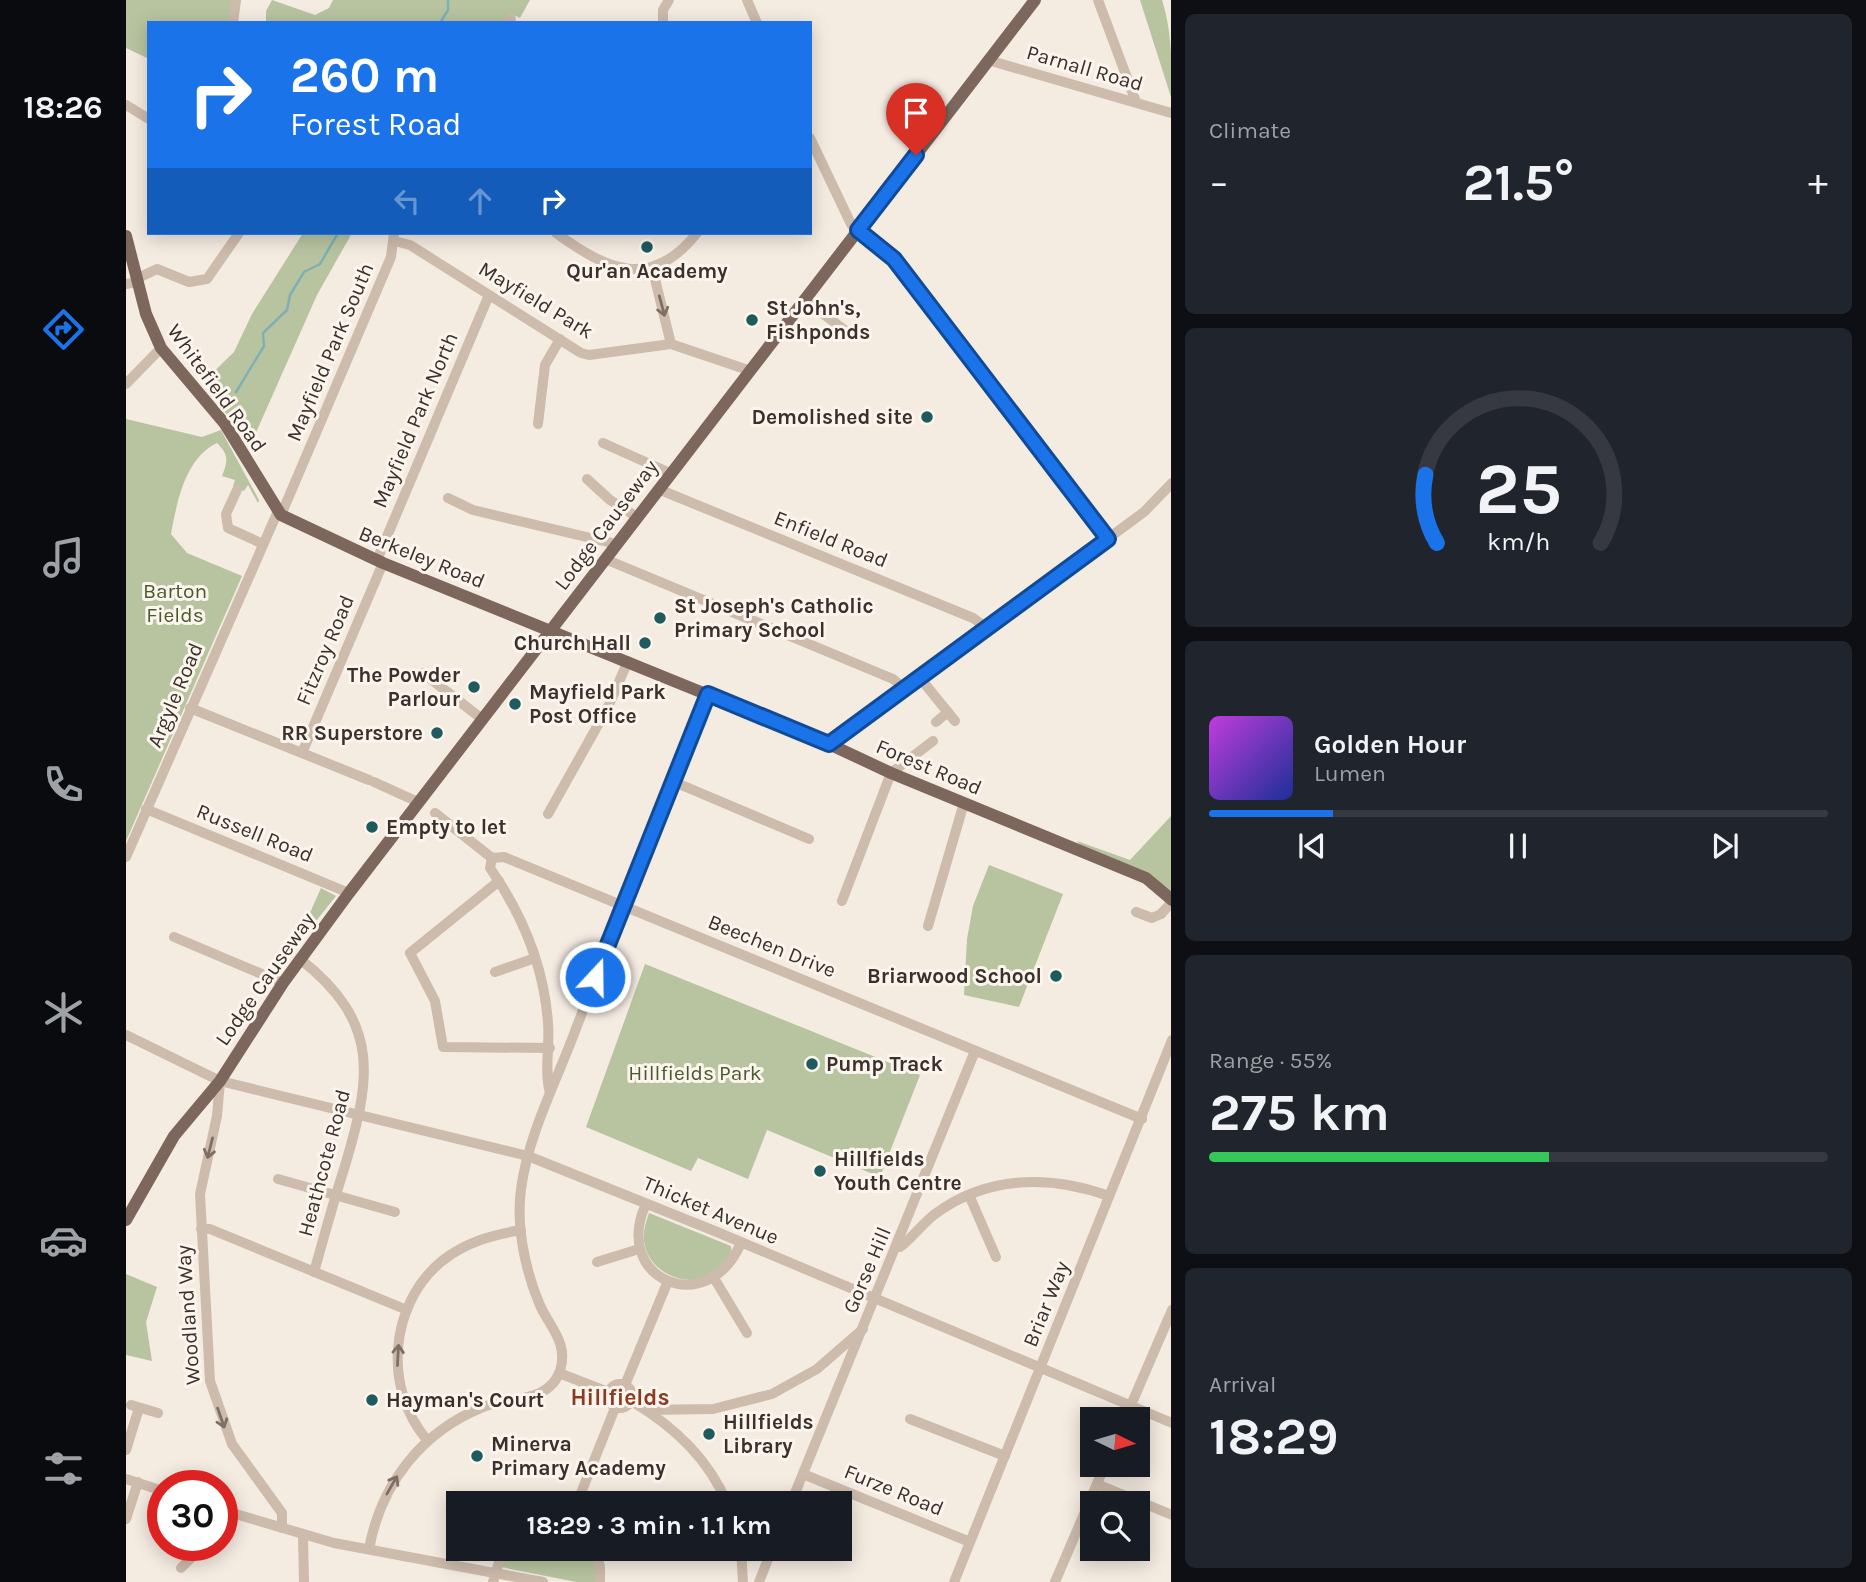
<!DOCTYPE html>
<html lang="en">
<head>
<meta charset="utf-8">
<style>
	:root { --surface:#171b24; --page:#20242c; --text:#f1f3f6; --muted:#9ea1a6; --line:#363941; --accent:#1a73e8 }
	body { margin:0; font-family:Karla,sans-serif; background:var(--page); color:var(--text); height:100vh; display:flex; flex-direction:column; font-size:26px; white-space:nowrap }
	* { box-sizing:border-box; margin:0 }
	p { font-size:23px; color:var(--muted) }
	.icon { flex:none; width:38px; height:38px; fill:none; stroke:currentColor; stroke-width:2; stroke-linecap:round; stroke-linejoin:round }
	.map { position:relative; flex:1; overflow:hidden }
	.details { display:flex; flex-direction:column; gap:14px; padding:14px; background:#0d0f14; width:695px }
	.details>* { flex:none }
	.hud { position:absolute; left:21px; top:21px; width:665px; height:214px; border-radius:0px; box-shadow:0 4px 18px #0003; background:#1a73e8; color:#fff; overflow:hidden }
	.needle { width:46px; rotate:95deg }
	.controls { position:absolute; left:954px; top:1407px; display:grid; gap:14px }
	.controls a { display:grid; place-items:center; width:70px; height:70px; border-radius:0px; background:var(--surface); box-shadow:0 4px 18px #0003; font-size:35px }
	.speed { position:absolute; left:21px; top:1470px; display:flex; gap:14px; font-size:35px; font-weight:700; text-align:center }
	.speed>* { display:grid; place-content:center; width:91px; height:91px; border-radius:50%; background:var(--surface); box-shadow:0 4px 18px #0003; line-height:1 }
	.speed .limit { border:10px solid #d22; background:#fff; color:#111 }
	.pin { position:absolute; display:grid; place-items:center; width:60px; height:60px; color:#fff; margin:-72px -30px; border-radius:50% 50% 50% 0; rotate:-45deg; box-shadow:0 0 7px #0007 }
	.pin .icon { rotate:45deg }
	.me { position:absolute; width:77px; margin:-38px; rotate:21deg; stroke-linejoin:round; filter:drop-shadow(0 0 5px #0008) }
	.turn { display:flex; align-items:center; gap:24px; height:147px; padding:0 28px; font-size:32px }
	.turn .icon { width:91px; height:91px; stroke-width:2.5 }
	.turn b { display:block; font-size:49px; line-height:60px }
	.lanes { display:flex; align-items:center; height:66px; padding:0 28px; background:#0003; justify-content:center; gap:35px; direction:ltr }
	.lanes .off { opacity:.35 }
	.big { font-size:52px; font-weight:700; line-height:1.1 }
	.details .widget { flex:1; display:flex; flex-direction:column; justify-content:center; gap:10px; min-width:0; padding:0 24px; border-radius:10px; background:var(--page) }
	.details .dial { align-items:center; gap:0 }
	.dial svg { height:182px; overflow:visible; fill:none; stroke:var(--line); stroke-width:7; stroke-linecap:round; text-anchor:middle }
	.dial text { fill:var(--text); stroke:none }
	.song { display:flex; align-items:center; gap:21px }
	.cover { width:84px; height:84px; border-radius:10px; background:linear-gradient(135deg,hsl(290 70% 55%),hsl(230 70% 35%)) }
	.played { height:7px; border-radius:4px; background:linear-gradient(90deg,var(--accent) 20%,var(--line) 20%) }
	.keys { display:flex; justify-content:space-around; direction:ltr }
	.heat { display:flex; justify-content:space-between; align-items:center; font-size:38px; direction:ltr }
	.charge { height:10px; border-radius:5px; background:linear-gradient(90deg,#34c759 55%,var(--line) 0) }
	.trip { position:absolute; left:320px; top:1491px; width:406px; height:70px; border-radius:0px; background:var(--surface); box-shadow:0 4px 18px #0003; font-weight:700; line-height:70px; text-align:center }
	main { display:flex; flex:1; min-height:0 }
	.menu { display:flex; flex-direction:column; width:126px; justify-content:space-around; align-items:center; background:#090b0e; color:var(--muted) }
	.menu .icon { width:49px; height:49px }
	.menu .on { color:var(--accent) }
	.menu b { font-size:32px; color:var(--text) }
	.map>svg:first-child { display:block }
	.green { fill:#b8c4a0 }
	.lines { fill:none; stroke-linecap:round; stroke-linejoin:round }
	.stream { stroke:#7fb0b2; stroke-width:2.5 }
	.minor { stroke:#cdbbac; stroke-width:10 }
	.major { stroke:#7d675c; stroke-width:12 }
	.oneway { stroke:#7d6f65 }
	.route-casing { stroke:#114b97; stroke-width:18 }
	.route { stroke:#1a73e8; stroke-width:12 }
	.poi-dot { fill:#1f5a5e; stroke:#fbf5ee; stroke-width:2.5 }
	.labels { text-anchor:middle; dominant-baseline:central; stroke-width:6; stroke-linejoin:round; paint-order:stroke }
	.street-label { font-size:21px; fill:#3b302b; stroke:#fbf5ee }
	.poi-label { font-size:21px; font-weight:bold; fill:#3b302b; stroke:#fbf5ee; text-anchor:start }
	.park-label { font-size:21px; fill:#4a5a2e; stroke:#fbf5ee }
	.neighbourhood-label { font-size:23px; font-weight:bold; fill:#8c3b22; stroke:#fbf5ee }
</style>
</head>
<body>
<main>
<nav class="menu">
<b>18:26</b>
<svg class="icon on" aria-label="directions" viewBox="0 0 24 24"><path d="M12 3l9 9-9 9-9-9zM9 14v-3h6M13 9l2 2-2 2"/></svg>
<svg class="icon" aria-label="music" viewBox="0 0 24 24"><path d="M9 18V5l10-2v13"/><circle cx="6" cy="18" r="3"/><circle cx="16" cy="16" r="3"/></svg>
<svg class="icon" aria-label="phone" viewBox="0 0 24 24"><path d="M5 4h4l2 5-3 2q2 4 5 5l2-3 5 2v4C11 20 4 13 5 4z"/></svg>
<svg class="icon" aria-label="climate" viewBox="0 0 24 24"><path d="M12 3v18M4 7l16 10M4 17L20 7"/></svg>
<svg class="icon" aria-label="car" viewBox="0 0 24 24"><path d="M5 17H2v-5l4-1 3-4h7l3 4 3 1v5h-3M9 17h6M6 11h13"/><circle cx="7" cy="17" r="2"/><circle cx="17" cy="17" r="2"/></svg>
<svg class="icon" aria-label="filters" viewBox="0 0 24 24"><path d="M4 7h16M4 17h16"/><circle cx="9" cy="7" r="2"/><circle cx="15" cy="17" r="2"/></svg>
</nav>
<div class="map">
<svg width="1046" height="1582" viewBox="0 0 1046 1582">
	<rect width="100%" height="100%" fill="#f4ebe1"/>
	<g class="green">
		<path d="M 0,0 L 106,0 L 103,23 L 23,23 L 23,59 L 0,48 Z"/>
		<path d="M 146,0 L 189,15 L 203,8 L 207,0 L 404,0 L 394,18 L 385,14 L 379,23 L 140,23 L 140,11 Z"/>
		<path d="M 1014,0 L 1036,0 C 1046,32 1046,64 1045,97 Z"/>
		<path d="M 177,233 L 226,233 L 191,295 L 124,446 L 77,382 L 108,352 L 126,314 Z"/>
		<path d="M 0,419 L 76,437 L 95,430 L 133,500 L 132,503 L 122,485 L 118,491 L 107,486 L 109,480 L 96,476 C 102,461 103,455 91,443 C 59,458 51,502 45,534 L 61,553 L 116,576 L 0,841 Z"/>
		<path d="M 1045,816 L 1045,892 L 955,846 L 951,841 L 1004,860 Z"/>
		<path d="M 863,865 L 937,894 L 893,1007 L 838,995 L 841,939 L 847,906 Z"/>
		<path d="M 195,888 L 210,896 L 178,936 L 175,933 Z"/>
		<path d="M 519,964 L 794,1075 L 754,1177 L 641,1130 L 622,1179 L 572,1158 L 565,1171 L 460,1127 Z"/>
		<path d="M 523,1213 L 605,1246 L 606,1255 C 599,1261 590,1273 581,1277 C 557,1287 524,1271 519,1246 C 516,1234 519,1225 523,1213 Z"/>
		<path d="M 0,1274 L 31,1287 L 20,1322 L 26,1361 L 0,1355 Z"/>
		<path d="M 382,1549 L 462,1549 L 470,1567 L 470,1582 L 450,1582 L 375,1567 Z"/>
	</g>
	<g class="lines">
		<g class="stream">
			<path d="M 314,23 L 322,10 L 322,0"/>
			<path d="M 110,392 L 138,346 L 137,333 L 161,310 L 164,295 L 178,272 L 194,264 L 212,233"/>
		</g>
		<g class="minor">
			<path d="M 621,0 L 631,23"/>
			<path d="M 972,0 L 1010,102"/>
			<path d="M 107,23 L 110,0"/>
			<path d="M 383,23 L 385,19"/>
			<path d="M 537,23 L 537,10 L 543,0"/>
			<path d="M 862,60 L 1045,113"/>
			<path d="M 0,105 L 23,119"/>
			<path d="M 684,138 L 725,224 L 768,259 L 982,539"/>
			<path d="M 430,233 C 481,270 525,291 571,233"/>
			<path d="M 268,241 L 284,245 L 455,353 L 463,355 L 545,344 L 622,370"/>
			<path d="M 526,267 L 545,344"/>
			<path d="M 10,279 L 31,269 L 63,282 L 81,279 L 113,233"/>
			<path d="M 0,284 L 11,282"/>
			<path d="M 678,299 L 721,332"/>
			<path d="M 0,384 L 35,348"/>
			<path d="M 412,424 L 419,365 L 434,339"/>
			<path d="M 477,443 L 544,473"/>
			<path d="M 461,479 L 484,500 L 511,517"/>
			<path d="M 532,489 L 847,618 L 861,628"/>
			<path d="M 111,490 L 100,514 L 102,528 L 137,544"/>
			<path d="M 322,498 L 347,510 L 490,544"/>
			<path d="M 155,515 L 265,257 L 268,233"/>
			<path d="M 479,559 L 767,679 L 779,689"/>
			<path d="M 251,560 L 363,295"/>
			<path d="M 297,673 L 356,719"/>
			<path d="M 794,678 L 829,721"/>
			<path d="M 64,708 L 243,780"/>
			<path d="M 810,722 L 822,712"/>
			<path d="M 703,744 L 1018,512 L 1046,483"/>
			<path d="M 176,753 L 257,563"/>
			<path d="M 546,781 L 683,839"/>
			<path d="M 248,782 L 292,802"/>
			<path d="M 20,809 L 223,893"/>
			<path d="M 309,813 L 366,858 L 378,857 L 1016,1119"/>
			<path d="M 422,814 L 482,707 L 502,661"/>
			<path d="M 0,857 L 152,511"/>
			<path d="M 366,858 L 364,868 C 396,914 418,967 422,1023 C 424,1045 418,1072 424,1093"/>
			<path d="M 373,881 L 284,953 L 309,1001 L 317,1047 L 424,1048"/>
			<path d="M 716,901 L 765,773 L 807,741"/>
			<path d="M 1010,912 L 1026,918 L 1035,914 L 1046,902"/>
			<path d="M 802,926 L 838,803"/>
			<path d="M 48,937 L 157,983"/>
			<path d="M 174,959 C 256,1023 245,1079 218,1169 C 207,1203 198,1237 188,1272"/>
			<path d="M 369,972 L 409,958"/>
			<path d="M 0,1035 L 94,1081 L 402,1156 L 591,1232 L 1046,1423"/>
			<path d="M 94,1081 L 91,1116 L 74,1194 L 84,1381 L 106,1444 L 156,1513 L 156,1528"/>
			<path d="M 152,1179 L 269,1212"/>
			<path d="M 843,1195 L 870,1257"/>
			<path d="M 520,1204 C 485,1280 582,1320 615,1243"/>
			<path d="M 75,1229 L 84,1229 L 281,1310"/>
			<path d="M 774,1247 C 786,1238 796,1224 809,1214 C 862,1175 924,1175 983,1196"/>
			<path d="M 471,1262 L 513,1249"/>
			<path d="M 588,1278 L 621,1333"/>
			<path d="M 433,1373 L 482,1392"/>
			<circle cx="494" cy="1396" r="12"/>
			<path d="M 499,1385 L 542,1281"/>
			<path d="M 505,1401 C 548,1426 582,1458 601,1503"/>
			<path d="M 5,1405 L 32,1413"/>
			<path d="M 520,1410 L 587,1409 L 646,1394 L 691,1369 L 737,1329"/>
			<path d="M 784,1419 L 879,1456"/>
			<path d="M 999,1419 L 1046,1310"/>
			<path d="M 301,1440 C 257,1389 263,1304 316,1261 C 340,1242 366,1235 395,1230"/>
			<path d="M 0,1450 L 13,1408"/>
			<path d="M 677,1474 L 844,1542"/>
			<path d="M 0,1479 L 37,1491"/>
			<path d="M 971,1484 L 1046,1515"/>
			<path d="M 451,1503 L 489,1408"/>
			<path d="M 665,1503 L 849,1051"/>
			<path d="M 96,1510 L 208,1543 L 417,1582"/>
			<path d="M 0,1519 L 12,1482"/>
			<path d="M 177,1535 L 178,1582"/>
			<path d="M 243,1549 C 255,1484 295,1432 357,1407 C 383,1397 423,1403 434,1371 C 443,1342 423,1327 413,1303 C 399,1269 390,1226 395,1189 C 402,1136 429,1084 448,1034 C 491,920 536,807 581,694"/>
			<path d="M 468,1549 L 474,1566 L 474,1582"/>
			<path d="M 615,1549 L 617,1582"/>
			<path d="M 55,1568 L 72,1551 L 74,1545"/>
			<path d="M 367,1582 L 377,1549"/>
			<path d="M 633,1582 L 646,1549"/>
			<path d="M 828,1582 L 1046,1040"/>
			<path d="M 929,1582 L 979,1465"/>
		</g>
		<g class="major">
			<path d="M 0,236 L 20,314 L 35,348 L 99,424 L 155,515 L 257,563 L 703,744 L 765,773 L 1020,878 L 1046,900"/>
			<path d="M 0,1220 L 48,1136 L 94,1081 L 157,983 L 223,893 L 909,0"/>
		</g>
	</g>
	<defs><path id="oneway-shaft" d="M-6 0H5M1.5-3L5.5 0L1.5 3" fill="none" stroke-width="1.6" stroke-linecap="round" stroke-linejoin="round" transform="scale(1.75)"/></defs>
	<g class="oneway">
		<use href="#oneway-shaft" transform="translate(536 306) rotate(75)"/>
		<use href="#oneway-shaft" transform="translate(84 1148) rotate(104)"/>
		<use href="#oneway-shaft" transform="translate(272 1355) rotate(-87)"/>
		<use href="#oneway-shaft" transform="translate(95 1418) rotate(71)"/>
		<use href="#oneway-shaft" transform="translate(266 1485) rotate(-60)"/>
	</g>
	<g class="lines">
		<g class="route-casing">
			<path id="route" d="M 469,977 L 582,694 L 703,744 L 982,539 L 768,259 L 732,230 L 790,155"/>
		</g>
		<use href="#route" class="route"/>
	</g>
	<g class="poi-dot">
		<circle cx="521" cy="247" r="7"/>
		<circle cx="626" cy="320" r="7"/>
		<circle cx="801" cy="417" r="7"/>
		<circle cx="534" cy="618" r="7"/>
		<circle cx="519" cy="643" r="7"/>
		<circle cx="348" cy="687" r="7"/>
		<circle cx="389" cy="704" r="7"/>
		<circle cx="311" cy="733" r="7"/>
		<circle cx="246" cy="827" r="7"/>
		<circle cx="930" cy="976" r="7"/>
		<circle cx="686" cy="1064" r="7"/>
		<circle cx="694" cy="1171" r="7"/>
		<circle cx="246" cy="1400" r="7"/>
		<circle cx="583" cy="1434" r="7"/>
		<circle cx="351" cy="1456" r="7"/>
	</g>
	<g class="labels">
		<g class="street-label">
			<text transform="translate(959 68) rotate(16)">Parnall Road</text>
			<text transform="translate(410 300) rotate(31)">Mayfield Park</text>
			<text transform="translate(204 352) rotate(-67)">Mayfield Park South</text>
			<text transform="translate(91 388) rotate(54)">Whitefield Road</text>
			<text transform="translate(289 420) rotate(-67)">Mayfield Park North</text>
			<text transform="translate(480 525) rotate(-53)">Lodge Causeway</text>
			<text transform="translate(705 539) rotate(22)">Enfield Road</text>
			<text transform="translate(296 557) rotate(22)">Berkeley Road</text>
			<text transform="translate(199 650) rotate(-67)">Fitzroy Road</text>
			<text transform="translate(49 695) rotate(-67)">Argyle Road</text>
			<text transform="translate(803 767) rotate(23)">Forest Road</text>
			<text transform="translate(129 833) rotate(22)">Russell Road</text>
			<text transform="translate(646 946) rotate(22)">Beechen Drive</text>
			<text transform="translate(139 979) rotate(-55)">Lodge Causeway</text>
			<text transform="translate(198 1163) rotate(-75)">Heathcote Road</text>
			<text transform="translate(585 1210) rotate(23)">Thicket Avenue</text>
			<text transform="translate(741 1270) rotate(-67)">Gorse Hill</text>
			<text transform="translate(920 1304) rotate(-68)">Briar Way</text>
			<text transform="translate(62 1315) rotate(-94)">Woodland Way</text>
			<text transform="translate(768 1490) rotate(22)">Furze Road</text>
		</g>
		<g class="poi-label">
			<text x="521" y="271" text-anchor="middle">Qur'an Academy</text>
			<text x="640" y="308">St John's,<tspan x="640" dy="24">Fishponds</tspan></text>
			<text x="787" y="417" text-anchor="end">Demolished site</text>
			<text x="548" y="606">St Joseph's Catholic<tspan x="548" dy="24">Primary School</tspan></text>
			<text x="505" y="643" text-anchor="end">Church Hall</text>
			<text x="334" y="675" text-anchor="end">The Powder<tspan x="334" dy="24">Parlour</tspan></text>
			<text x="403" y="692">Mayfield Park<tspan x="403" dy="24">Post Office</tspan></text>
			<text x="297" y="733" text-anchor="end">RR Superstore</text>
			<text x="260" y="827">Empty to let</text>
			<text x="916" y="976" text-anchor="end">Briarwood School</text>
			<text x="700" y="1064">Pump Track</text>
			<text x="708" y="1159">Hillfields<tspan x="708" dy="24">Youth Centre</tspan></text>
			<text x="260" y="1400">Hayman's Court</text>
			<text x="597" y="1422">Hillfields<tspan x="597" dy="24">Library</tspan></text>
			<text x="365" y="1444">Minerva<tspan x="365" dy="24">Primary Academy</tspan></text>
		</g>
		<g class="park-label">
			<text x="49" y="591">Barton<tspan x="49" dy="24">Fields</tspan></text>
			<text x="569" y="1073">Hillfields Park</text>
		</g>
		<g class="neighbourhood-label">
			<text x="494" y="1397">Hillfields</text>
		</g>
	</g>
</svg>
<div class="controls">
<a><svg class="needle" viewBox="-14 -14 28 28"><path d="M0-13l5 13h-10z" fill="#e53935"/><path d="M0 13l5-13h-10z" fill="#9ea1a6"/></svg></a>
<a><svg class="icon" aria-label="search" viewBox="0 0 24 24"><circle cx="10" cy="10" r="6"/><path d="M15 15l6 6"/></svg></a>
</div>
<div class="speed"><div class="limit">30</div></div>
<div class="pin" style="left:790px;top:155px;background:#d93025"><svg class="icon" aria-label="arrive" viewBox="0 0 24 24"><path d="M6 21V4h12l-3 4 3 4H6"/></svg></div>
<svg class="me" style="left:469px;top:977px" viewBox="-20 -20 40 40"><circle r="17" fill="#1a73e8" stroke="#fff" stroke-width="3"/><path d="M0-11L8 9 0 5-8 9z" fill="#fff"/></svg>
<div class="trip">18:29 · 3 min · 1.1 km</div>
<div class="hud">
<div class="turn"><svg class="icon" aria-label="right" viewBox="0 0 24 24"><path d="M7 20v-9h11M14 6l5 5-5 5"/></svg><div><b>260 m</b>Forest Road</div></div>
<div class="lanes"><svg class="icon off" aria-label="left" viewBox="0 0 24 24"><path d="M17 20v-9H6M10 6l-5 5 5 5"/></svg><svg class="icon off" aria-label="ahead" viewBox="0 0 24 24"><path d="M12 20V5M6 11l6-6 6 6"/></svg><svg class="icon" aria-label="right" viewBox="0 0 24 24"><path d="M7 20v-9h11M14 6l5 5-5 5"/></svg></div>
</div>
</div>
<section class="details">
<div class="widget"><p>Climate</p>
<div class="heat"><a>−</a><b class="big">21.5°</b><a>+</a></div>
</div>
<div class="widget dial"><svg viewBox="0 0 100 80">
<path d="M14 69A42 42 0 1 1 86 69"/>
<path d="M14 69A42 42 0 0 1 9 39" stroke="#1a73e8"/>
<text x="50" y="56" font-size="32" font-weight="700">25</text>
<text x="50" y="72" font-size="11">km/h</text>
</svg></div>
<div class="widget">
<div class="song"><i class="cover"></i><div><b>Golden Hour</b><p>Lumen</p></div></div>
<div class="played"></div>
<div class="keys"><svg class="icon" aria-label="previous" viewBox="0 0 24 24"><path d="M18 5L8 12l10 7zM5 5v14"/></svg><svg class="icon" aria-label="pause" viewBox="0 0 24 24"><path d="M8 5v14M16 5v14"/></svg><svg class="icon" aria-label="next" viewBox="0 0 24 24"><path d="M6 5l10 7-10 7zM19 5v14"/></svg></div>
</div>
<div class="widget"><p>Range · 55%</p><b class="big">275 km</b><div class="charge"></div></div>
<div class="widget"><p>Arrival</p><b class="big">18:29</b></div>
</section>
</main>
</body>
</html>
